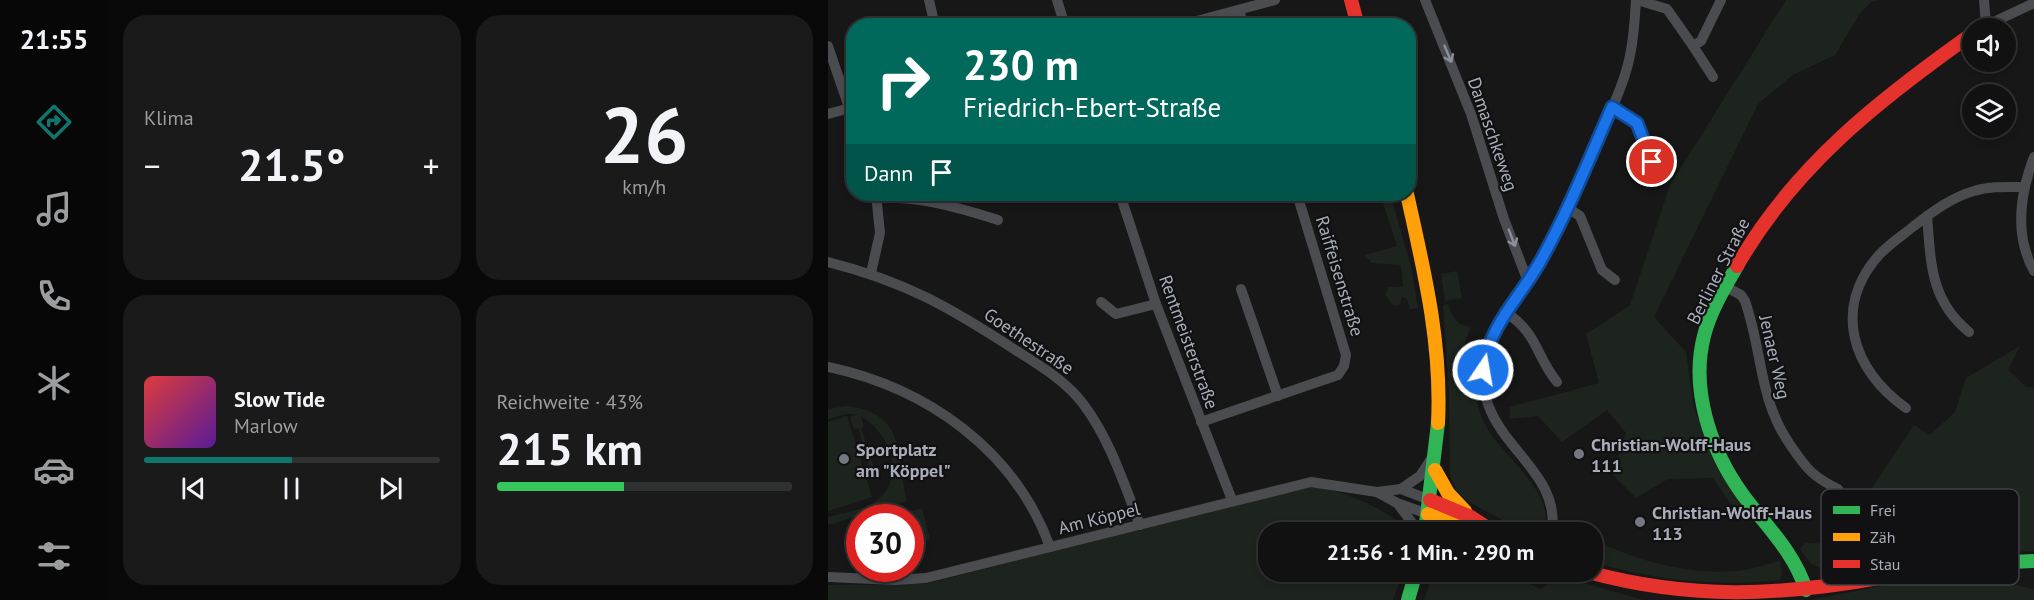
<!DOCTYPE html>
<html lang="de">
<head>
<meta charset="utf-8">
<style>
	:root { --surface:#111; --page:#1a1a1a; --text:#f1f3f6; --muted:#9c9d9f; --line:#303131; --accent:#0f766e }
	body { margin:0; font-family:"PT Sans",sans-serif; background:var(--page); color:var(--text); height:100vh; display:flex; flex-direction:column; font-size:22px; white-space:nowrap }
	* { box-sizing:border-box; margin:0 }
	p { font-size:20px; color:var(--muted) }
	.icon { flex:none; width:33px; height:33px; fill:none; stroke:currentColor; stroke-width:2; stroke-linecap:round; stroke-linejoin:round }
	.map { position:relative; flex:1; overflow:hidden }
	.details { display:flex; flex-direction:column; gap:15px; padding:15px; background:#090909; width:720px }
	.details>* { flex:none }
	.guide { position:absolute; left:18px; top:18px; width:570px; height:183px; border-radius:24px; box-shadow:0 3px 9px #0003,0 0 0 2px var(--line); background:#00695c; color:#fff; overflow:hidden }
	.fabs { position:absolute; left:1134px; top:18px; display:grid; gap:12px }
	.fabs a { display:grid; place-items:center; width:54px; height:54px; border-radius:50%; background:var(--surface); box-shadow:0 3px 9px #0003,0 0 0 2px var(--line); font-size:30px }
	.speed { position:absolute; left:18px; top:504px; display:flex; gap:12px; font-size:30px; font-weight:700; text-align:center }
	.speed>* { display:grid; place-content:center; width:78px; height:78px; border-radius:50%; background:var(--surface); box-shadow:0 3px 9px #0003,0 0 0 2px var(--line); line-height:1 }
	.speed .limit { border:9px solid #d22; background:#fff; color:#111 }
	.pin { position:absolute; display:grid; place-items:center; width:51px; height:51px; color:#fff; margin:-26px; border:3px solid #fff; border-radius:50%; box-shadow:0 2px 6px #0007 }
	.me { position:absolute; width:66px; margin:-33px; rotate:12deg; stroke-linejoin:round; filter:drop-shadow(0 0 4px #0008) }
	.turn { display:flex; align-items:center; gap:21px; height:126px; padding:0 18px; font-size:27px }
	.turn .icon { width:78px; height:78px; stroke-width:2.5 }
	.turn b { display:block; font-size:42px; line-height:51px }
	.then { display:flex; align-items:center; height:57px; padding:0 18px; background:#0003; gap:12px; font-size:22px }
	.big { font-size:45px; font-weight:700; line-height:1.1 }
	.details .widget { flex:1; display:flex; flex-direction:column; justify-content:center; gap:9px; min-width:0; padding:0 21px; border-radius:24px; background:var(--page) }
	.details .dial { align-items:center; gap:0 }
	.dial b { font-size:78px; line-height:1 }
	.song { display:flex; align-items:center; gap:18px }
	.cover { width:72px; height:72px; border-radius:9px; background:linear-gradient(135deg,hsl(0 70% 55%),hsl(270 70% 35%)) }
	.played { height:6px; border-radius:3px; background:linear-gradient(90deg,var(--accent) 50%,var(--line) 50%) }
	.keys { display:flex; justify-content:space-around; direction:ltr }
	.heat { display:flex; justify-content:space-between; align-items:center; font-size:33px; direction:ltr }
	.charge { height:9px; border-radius:4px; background:linear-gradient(90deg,#34c759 43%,var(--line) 0) }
	.details .tiles { flex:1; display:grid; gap:15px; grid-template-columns:repeat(2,1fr) }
	.trip { position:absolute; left:430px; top:522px; width:345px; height:60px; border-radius:24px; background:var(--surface); box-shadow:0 3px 9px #0003,0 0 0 2px var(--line); font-weight:700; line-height:60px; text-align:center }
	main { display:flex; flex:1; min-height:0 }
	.menu { display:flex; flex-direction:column; width:108px; justify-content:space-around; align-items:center; background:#070707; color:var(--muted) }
	.menu .icon { width:42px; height:42px }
	.menu .current { color:var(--accent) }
	.menu b { font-size:27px; color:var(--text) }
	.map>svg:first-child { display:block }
	.green { fill:#1d241e }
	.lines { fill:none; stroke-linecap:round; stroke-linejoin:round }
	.street { stroke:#4b4c50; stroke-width:10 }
	.fast { stroke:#30b455; stroke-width:14 }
	.slow { stroke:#ff9f0a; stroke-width:14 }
	.jam { stroke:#e5322d; stroke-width:14 }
	.oneway { stroke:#8c9099 }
	.route-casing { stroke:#114b97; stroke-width:15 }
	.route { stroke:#1a73e8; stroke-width:10 }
	.poi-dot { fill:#757880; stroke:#111113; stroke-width:2 }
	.labels { text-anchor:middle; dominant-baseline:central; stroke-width:4.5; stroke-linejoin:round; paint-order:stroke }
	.street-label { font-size:18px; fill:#a8adb8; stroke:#111113 }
	.poi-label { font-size:18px; font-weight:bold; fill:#a8adb8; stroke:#111113; text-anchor:start }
	.key { fill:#111113; stroke:#3e4045; stroke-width:1.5 }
	.key-label { font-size:16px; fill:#a8adb8 }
</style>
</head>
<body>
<main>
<nav class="menu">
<b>21:55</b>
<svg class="icon current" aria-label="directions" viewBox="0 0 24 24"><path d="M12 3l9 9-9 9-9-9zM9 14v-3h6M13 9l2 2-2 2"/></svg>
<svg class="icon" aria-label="music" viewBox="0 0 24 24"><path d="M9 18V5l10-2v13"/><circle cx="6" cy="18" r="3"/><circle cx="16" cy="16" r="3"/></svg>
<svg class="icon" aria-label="phone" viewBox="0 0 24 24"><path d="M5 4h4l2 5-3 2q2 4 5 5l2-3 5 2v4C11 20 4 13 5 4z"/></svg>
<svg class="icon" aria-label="climate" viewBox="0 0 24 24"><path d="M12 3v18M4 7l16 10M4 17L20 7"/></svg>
<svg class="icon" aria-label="car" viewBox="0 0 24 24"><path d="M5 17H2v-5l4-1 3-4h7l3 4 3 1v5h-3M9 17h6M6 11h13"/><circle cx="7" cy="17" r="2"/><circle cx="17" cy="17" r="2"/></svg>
<svg class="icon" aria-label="filters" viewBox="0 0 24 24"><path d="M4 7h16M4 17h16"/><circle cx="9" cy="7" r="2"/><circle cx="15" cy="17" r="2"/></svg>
</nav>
<section class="details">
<div class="tiles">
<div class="widget"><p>Klima</p>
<div class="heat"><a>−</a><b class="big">21.5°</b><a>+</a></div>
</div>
<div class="widget dial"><b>26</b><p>km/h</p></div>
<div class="widget">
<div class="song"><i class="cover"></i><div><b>Slow Tide</b><p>Marlow</p></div></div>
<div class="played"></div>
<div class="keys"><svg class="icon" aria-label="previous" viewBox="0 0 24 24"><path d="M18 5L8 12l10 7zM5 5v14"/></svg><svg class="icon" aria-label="pause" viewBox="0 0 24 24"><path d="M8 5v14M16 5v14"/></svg><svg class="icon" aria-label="next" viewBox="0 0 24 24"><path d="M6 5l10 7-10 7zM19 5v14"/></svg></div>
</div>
<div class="widget"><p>Reichweite · 43%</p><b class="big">215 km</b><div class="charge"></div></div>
</div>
</section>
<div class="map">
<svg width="1206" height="600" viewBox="0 0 1206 600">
	<rect width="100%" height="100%" fill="#171717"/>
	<g class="green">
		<path d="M 958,0 L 1050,0 L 1043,2 L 1031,15 L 1007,55 L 965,75 L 930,104 L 826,317 L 858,352 L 866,409 L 895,475 L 924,513 L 915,522 L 885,478 L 840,479 L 808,498 L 784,474 L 798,433 L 779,410 L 734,442 L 710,416 L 681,419 L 682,407 L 771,383 L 758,334 L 802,305 L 842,185 Z"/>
		<path d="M 552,194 L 562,194 L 583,266 L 590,308 L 582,309 L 579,299 L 574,297 L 571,306 L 564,305 L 557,294 L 561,287 L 575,287 L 573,265 L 543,263 L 537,255 L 569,246 Z"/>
		<path d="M 629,271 L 634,298 L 617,301 L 613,274 Z"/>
		<path d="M 620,304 C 625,317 627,325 643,327 C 632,349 640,351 644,371 C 648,391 648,410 659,428 C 675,457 733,497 714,532 L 697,532 L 641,502 L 628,490 L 622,476 L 621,391 L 615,305 Z"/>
		<path d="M 1192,346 L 1180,370 L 1198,387 L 1206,387 L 1206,551 L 1132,555 L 1111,552 L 1005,574 L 983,564 L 972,549 L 977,543 L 1043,545 L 1056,517 L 1044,488 L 1086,425 L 1102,435 L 1127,412 L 1138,378 Z"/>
		<path d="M 19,406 C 80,413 68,458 79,501 L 0,525 L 0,517 C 14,513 37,510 48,501 C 81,476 60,432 33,416 L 36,427 L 33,428 L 49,477 L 45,478 L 30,428 L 26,429 L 22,417 L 30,414 L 18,414 L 0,419 L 0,409 Z"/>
		<path d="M 19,416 L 44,497 L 0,511 L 0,422 Z"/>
		<path d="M 486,486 C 523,494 550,506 579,528 L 580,532 L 441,532 L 441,572 L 575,572 L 565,600 L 0,600 L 0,585 L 98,584 Z"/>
		<path d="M 94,508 L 102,539 L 83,544 L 82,518 L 61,517 Z"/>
		<path d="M 765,538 C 774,545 784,548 794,552 C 843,571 902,581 952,560 L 954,574 L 952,580 C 889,587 825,580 765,562 Z"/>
		<path d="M 606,572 L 671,572 L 713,589 L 732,576 L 815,600 L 596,600 Z"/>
		<path d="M 1124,572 L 1206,589 L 1206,600 L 983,600 Z"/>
	</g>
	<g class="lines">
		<g class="street">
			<path d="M 101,0 L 107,26"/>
			<path d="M 229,0 L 237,26"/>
			<path d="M 597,0 L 643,114 L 676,219 L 699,279"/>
			<path d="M 809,0 L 839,9 L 865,46 L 873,41 L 893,0"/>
			<path d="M 1156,0 L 1158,25"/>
			<path d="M 411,11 L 416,26"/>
			<path d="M 350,26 L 447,0"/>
			<path d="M 1153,28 L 1206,3"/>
			<path d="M 0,46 L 26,122"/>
			<path d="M 865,46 L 885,77"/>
			<path d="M 784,107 L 809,123 L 818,150 L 830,174"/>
			<path d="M 0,114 L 26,107"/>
			<path d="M 1206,157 C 1192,194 1186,235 1206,271"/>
			<path d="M 292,194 L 328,304 L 404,500"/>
			<path d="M 49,198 C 92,196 129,207 170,220"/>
			<path d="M 740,208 L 752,216 L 774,270 L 787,280"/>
			<path d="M 1099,216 C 1103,263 1102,300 1141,332"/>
			<path d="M 0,262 C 77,281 123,308 189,351 C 213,366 239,382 256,405 C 282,440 296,484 312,525"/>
			<path d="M 43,273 L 52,233 L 48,194"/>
			<path d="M 898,287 L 913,295 L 917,301 C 935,352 930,399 963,446 C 978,468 985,477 1010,489"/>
			<path d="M 413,289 L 450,396"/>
			<path d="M 273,302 L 288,314 L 328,304"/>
			<path d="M 676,311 C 711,334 706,353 729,382"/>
			<path d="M 0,367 C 99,388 187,450 222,547"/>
			<path d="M 1078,408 C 1024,370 1004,308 1051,255 C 1061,244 1075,235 1086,226 C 1104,212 1124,197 1146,191 C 1162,186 1179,187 1196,187"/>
			<path d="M 373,422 L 510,375 L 516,366 L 518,355 L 469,194"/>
			<path d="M 573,489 L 592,476 L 607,453"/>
			<path d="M 549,492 L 569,503 L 600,514"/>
			<path d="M 570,504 L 591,532"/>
			<path d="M 724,532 C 734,461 641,441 657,357 C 664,320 692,294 711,263 C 734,226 750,184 768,144 C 781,114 798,82 803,50 C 806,34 807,17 808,0"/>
			<path d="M 0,577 L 68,580 L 98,578 L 483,482 L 549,492 L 573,489 L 602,500"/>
		</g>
		<g class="fast">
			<path d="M 909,266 C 897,287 882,311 876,336 C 862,390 883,451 915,495 C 939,527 966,552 978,590"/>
			<path d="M 597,532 L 610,423"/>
			<path d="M 1056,577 L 1136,564 L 1206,561"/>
			<path d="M 580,600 L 588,572"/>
		</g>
		<g class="slow">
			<path d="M 579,194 C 596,270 614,344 610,423"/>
			<path d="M 607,470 L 620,493 L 637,511"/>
			<path d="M 600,514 L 664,532"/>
		</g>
		<g class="jam">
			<path d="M 523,0 L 530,26"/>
			<path d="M 909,266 C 966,166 1052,99 1144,34"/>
			<path d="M 602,500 L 643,517 L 666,532"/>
			<path d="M 760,572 C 863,600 952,596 1056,577"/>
		</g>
	</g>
	<defs><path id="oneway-shaft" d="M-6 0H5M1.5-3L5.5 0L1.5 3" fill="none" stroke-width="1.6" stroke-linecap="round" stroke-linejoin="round" transform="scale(1.5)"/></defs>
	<g class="oneway">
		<use href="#oneway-shaft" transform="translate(620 54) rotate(67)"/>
		<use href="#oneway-shaft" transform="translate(684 238) rotate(69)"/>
	</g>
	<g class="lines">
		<g class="route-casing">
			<path id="route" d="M 655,370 C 661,325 691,299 712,262 C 740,212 761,159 784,107 L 809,123 L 824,162"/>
		</g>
		<use href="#route" class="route"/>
	</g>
	<g class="poi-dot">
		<circle cx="751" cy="454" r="6"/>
		<circle cx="16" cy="459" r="6"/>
		<circle cx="812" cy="522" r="6"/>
	</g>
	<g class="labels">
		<g class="street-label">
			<text transform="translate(665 134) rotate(71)">Damaschkeweg</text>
			<text transform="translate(890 271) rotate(-63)">Berliner Straße</text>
			<text transform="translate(512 276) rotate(73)">Raiffeisenstraße</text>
			<text transform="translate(201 341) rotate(34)">Goethestraße</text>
			<text transform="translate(361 342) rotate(70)">Rentmeisterstraße</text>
			<text transform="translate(947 357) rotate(77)">Jenaer Weg</text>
			<text transform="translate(271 518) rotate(-14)">Am Köppel</text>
		</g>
		<g class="poi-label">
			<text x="763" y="444">Christian-Wolff-Haus<tspan x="763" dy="21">111</tspan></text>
			<text x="28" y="449">Sportplatz<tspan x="28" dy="21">am "Köppel"</tspan></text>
			<text x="824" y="512">Christian-Wolff-Haus<tspan x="824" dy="21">113</tspan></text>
		</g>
	</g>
	<rect x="993" y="489" width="198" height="96" rx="9" class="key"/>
	<rect x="1005" y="506" width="27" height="8" fill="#30b455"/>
	<rect x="1005" y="533" width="27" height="8" fill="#ff9f0a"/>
	<rect x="1005" y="560" width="27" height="8" fill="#e5322d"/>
	<g class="key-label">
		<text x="1042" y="516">Frei</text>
		<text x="1042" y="543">Zäh</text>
		<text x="1042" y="570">Stau</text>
	</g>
</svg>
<div class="fabs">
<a><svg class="icon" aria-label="sound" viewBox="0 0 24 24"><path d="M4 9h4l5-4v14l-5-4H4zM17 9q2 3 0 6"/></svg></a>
<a><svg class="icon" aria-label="layers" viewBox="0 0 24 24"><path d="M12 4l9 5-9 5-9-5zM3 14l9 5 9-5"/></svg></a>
</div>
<div class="speed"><div class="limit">30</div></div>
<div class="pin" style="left:824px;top:162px;background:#d93025"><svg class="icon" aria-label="arrive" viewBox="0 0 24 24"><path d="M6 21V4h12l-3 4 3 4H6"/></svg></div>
<svg class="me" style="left:655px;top:370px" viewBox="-20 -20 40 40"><circle r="17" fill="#1a73e8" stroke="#fff" stroke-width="3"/><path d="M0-11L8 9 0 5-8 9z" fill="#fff"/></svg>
<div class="trip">21:56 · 1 Min. · 290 m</div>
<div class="guide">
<div class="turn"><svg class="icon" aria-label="right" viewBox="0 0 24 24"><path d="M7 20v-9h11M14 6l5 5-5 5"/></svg><div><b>230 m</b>Friedrich-Ebert-Straße</div></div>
<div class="then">Dann<svg class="icon" aria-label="arrive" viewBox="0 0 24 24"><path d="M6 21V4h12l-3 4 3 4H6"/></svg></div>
</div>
</div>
</main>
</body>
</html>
